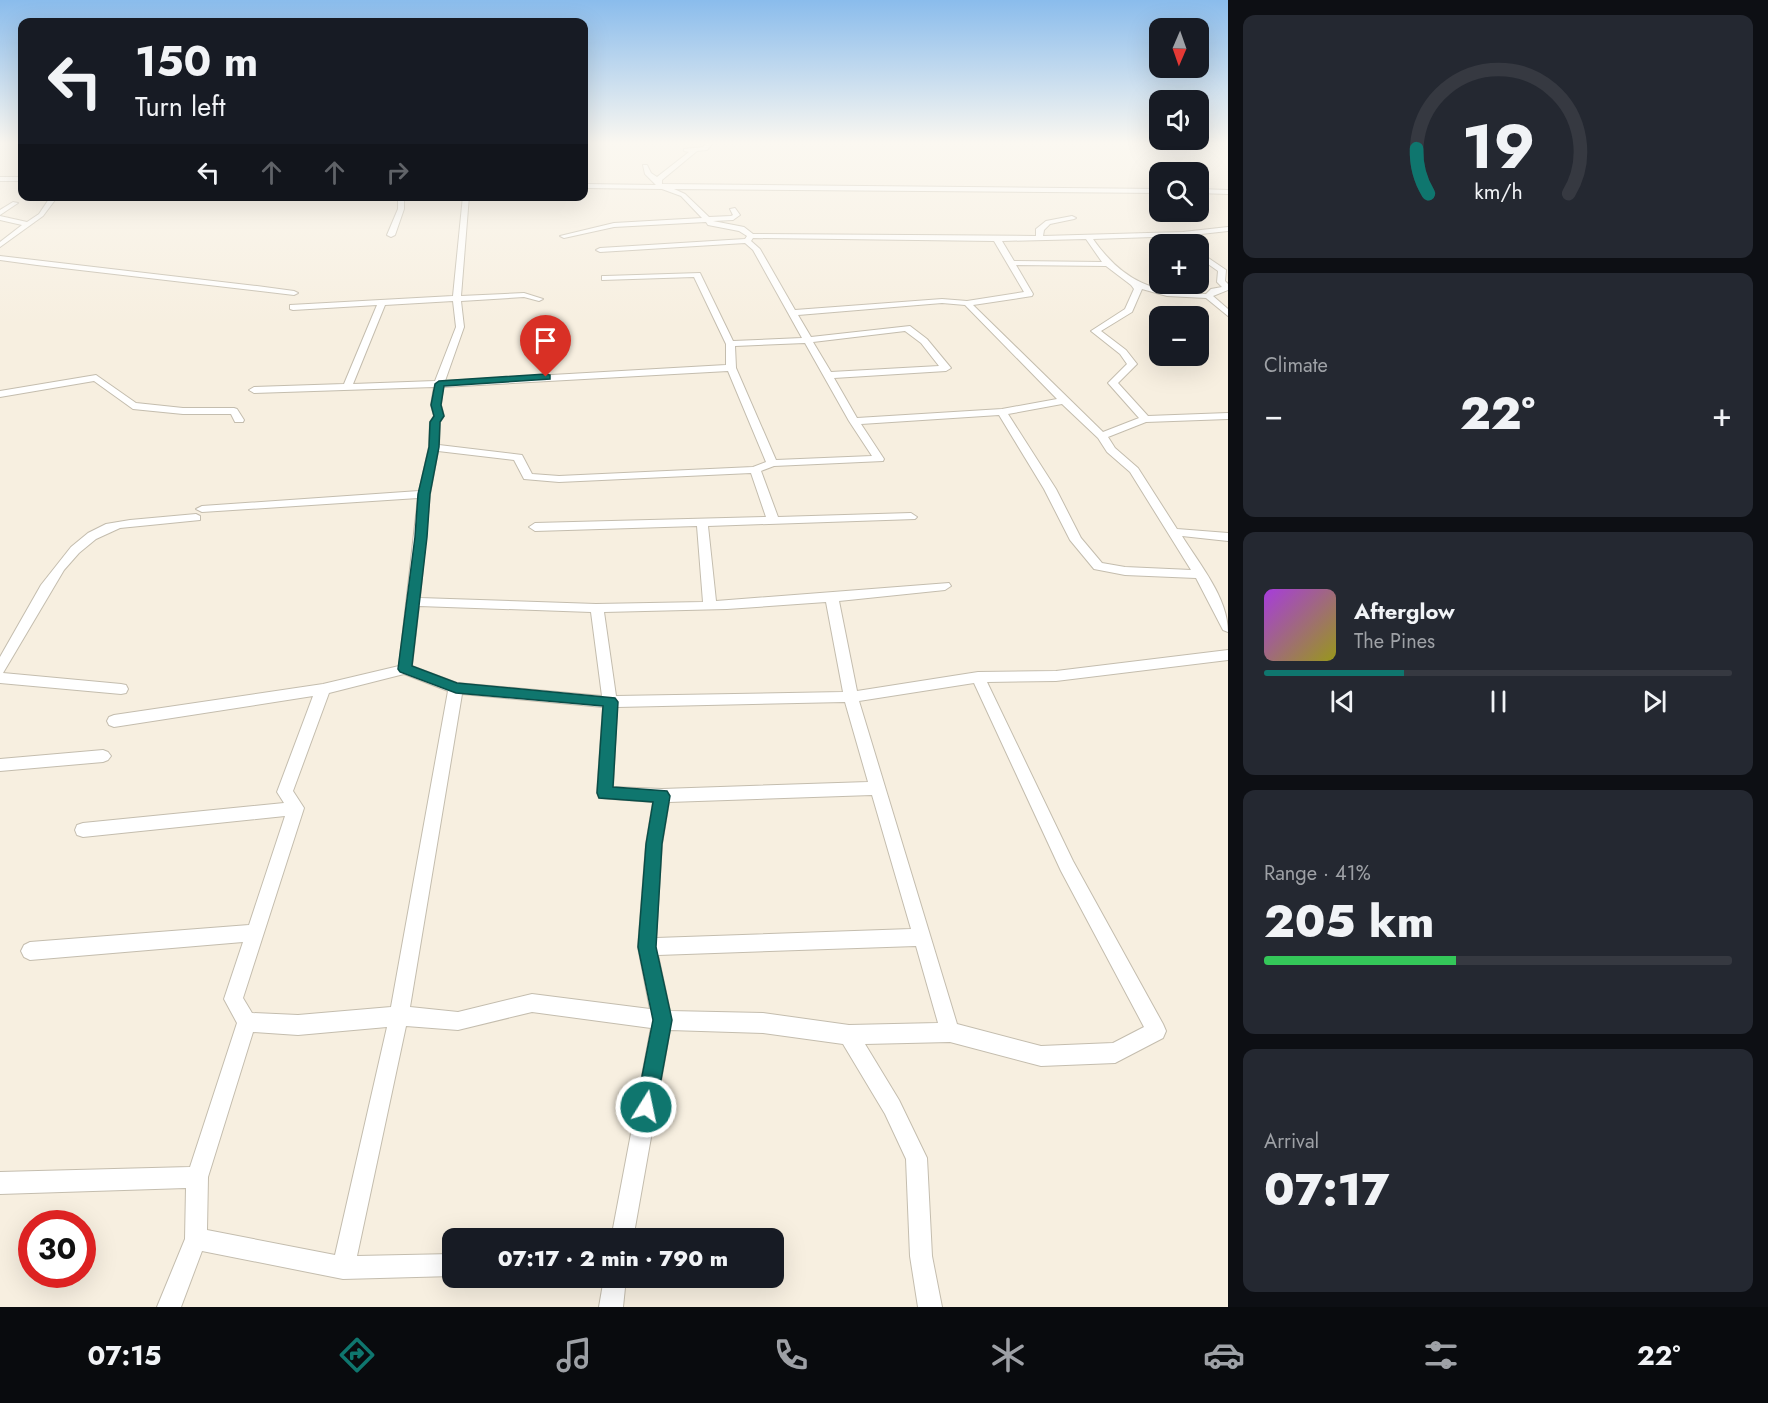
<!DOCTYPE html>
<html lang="en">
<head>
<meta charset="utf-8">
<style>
	:root { --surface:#171b24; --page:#242831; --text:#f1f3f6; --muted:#9ea1a6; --line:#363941; --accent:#0f766e }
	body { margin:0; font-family:Jost,sans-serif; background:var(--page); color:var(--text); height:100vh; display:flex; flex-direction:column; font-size:22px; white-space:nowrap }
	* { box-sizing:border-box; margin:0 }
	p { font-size:20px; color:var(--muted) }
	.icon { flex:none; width:33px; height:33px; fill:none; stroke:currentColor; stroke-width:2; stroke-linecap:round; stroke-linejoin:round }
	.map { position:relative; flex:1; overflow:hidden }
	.details { display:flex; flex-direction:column; gap:15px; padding:15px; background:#0d0f14; width:540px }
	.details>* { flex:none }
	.hud { position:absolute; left:18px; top:18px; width:570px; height:183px; border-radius:12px; box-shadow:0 6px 24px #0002; background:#171b24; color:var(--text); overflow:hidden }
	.needle { width:39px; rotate:182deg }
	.controls { position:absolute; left:1149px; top:18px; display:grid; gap:12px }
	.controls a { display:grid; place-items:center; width:60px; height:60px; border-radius:12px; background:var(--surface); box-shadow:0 6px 24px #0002; font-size:30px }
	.speed { position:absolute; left:18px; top:1210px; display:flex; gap:12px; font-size:30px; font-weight:700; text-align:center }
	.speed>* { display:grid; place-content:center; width:78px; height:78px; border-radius:50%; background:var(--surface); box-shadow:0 6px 24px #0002; line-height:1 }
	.speed .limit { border:9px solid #d22; background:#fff; color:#111 }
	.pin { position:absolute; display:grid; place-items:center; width:51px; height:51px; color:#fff; margin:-62px -26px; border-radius:50% 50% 50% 0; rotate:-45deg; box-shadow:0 0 6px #0007 }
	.pin .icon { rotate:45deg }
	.me { position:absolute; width:66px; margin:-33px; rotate:10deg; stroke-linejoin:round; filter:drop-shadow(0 0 4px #0008) }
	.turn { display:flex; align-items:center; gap:21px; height:126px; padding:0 18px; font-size:27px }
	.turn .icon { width:78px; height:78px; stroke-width:2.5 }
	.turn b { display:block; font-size:42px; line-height:51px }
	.lanes { display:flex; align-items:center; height:57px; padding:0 18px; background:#0003; justify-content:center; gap:30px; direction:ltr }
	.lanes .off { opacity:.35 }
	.big { font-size:45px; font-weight:800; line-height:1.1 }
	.details .card { flex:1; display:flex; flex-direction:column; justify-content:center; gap:9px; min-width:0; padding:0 21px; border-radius:12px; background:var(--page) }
	.details .dial { align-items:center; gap:0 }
	.dial svg { height:156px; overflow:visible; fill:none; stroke:var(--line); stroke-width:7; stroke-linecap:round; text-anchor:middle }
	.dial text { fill:var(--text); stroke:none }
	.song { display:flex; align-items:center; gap:18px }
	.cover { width:72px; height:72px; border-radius:9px; background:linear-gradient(135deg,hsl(280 70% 55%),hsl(60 70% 35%)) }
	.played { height:6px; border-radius:3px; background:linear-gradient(90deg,var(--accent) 30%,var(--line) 30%) }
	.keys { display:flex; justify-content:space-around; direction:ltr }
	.heat { display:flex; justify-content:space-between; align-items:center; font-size:33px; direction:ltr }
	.charge { height:9px; border-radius:4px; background:linear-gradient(90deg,#34c759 41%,var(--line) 0) }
	.trip { position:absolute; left:442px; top:1228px; width:342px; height:60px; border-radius:12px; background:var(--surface); box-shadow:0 6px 24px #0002; font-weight:800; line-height:60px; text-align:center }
	.tab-bar { display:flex; height:96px; justify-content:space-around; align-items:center; background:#090b0e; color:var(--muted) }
	.tab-bar .icon { width:42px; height:42px }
	.tab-bar .active { color:var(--accent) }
	.tab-bar b { font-size:27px; color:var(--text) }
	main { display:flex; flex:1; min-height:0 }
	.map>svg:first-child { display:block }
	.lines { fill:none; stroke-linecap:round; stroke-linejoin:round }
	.street-casing { stroke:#c4bdae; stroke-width:2 }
	.street { fill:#fff; fill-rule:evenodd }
	.route { fill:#0f766e; stroke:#0a4d48; stroke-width:1.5 }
</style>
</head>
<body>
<main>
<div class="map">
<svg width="1228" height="1307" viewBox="0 0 1228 1307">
	<rect width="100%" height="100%" fill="#f7efe0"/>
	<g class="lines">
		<g class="street-casing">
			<g id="street">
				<path d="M 707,142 L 714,142 L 707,150 L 697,151 L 662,180 L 662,184 L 1160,189 L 1160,193 L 674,189 L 685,194 L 709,217 L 731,216 L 733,215 L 730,209 L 735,208 L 740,215 L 733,220 L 713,221 L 744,227 L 753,234 L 1036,236 L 1036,229 L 1046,221 L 1072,216 L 1076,218 L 1074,219 L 1050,224 L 1044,230 L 1043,236 L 1183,232 L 1228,227 L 1228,231 L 1183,236 L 1093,239 C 1124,283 1154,293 1206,294 L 1211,289 L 1222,287 L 1217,282 L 1218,271 L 1198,257 L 1198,251 L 1226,270 L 1225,281 L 1228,284 L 1228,290 L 1213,296 L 1228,309 L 1228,316 L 1206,298 L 1167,296 L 1142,289 L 1132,312 L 1101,331 L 1126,350 L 1137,364 L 1118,383 L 1148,416 L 1228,413 L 1228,419 L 1146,422 L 1108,437 L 1115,448 L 1138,468 L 1177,529 L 1228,533 L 1228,541 L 1182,536 C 1200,565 1228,598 1228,632 L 1223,630 L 1196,578 L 1125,575 L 1094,569 L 1070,540 L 1044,489 L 999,415 L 861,424 L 884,459 L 883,461 L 774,466 L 761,471 L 778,517 L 911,513 L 917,517 L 915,519 L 708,526 L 716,601 L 949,583 L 951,586 L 945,590 L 839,601 L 857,691 L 978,672 L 1056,671 L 1228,650 L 1228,660 L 1056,681 L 987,682 L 1073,861 L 1163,1024 L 1166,1031 L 1163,1038 L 1115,1063 L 1041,1066 L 950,1042 L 865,1044 L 899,1100 L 927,1158 L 932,1256 L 942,1307 L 918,1307 L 910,1256 L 906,1159 L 885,1114 L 843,1044 L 763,1033 L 670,1030 L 633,1239 L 611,1239 L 651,1028 L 532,1012 L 458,1030 L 406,1026 L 357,1256 L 453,1254 L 453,1276 L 343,1279 L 202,1251 L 181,1307 L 157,1307 L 185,1239 L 186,1188 L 0,1194 L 0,1172 L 190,1167 L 237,1023 L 224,999 L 243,942 L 30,960 L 24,957 L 21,951 L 24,945 L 30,942 L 249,925 L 285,816 L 83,837 L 77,835 L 75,830 L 77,825 L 83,823 L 284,803 L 277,792 L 313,696 L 114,727 L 109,725 L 107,721 L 109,717 L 114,715 L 323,684 L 399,666 L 418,498 L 202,512 L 196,509 L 202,506 L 419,491 L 429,447 L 430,422 L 434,416 L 431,405 L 434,387 L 254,393 L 249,390 L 254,387 L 344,384 L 377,305 L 293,310 L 290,309 L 290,305 L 453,296 L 463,196 L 469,196 L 461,296 L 524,293 L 543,299 L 539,301 L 524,297 L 461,301 L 464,327 L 445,381 L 726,365 L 726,344 L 694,277 L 602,280 L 602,276 L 605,276 L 700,273 L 733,341 L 802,338 L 753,250 L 745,243 L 600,252 L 596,250 L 600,248 L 745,239 L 747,236 L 739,231 L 708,225 L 706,222 L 614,227 L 564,238 L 560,236 L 614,223 L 702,218 L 681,196 L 662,189 L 584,188 L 584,184 L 656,185 L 645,174 L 643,165 L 647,165 L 651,173 L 657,177 L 689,152 L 684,151 L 684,149 L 703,147 ZM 753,238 L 994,241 L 1024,292 L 967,301 L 942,299 L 795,310 L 760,249 L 751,241 ZM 1086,239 L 1102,262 L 1014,261 L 1002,241 ZM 1016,265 L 1106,266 L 1131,285 L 1134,289 L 1125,309 L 1091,331 L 1120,354 L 1127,364 L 1108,383 L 1139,418 L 1103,432 L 973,305 L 1032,296 L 1033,294 ZM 453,301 L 456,327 L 435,381 L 353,384 L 385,305 ZM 942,303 L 965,305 L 1057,399 L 1002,409 L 857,418 L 834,378 L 946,371 L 951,368 L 927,339 L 910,326 L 811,337 L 798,315 ZM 905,331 L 921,343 L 939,366 L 831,372 L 813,342 ZM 805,343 L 849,421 L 872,456 L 776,460 L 736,368 L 735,346 ZM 728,371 L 766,462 L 753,467 L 559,476 L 532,474 L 522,455 L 439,445 L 440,422 L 444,416 L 441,405 L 443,387 ZM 1062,404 L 1098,438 L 1107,452 L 1130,472 L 1191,570 L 1125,567 L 1102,563 L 1081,538 L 1056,489 L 1008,414 ZM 438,451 L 514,460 L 524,479 L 559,482 L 751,473 L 766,517 L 535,523 L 529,527 L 535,531 L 697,526 L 703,602 L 596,604 L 420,598 L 430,494 ZM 826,602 L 843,692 L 616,696 L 604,612 L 727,609 ZM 419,606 L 591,612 L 602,696 L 457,683 L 412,666 ZM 404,674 L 448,691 L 391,1007 L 298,1015 L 252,1013 L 243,998 L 304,808 L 293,791 L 329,693 ZM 974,683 L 1061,871 L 1144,1027 L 1113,1043 L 1041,1046 L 957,1024 L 859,701 ZM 462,694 L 603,707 L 597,793 L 599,798 L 653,802 L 646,844 L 638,947 L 650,1009 L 532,994 L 458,1012 L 410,1007 ZM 845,702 L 868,782 L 662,789 L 613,787 L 617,707 ZM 872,795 L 911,929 L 656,938 L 662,844 L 669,802 ZM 916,946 L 938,1023 L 849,1025 L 763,1013 L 670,1011 L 658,955 ZM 387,1027 L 335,1255 L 207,1230 L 208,1177 L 253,1032 L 298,1035 Z"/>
				<rect x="0" y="177" width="22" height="4"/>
				<path d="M 1198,189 L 1228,190 L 1228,194 L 1198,193 Z"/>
				<path d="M 51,196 L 58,196 L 43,216 L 0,247 L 0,242 L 22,225 L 0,220 L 0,216 L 27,222 L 39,214 Z"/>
				<path d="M 398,196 L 404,196 L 404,209 L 395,235 L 391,237 L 387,235 L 398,209 Z"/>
				<path d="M 13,202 L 18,203 L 0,215 L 0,210 Z"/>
				<path d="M 0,256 L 257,286 L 294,291 L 298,293 L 294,295 L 37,265 L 0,260 Z"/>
				<path d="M 96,375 L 136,403 L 183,408 L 234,408 L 237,409 L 244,420 L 243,422 L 235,422 L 231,414 L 183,414 L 133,409 L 94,381 L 0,397 L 0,391 Z"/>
				<path d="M 196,514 L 200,516 L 200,520 L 120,528 L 96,539 L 79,553 L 64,570 L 3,673 L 121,684 L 126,685 L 128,689 L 126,693 L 121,694 L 0,683 L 0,657 L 41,585 L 71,547 L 88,533 L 106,524 L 130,520 Z"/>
				<path d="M 103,750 L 108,752 L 111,756 L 108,760 L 103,762 L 0,771 L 0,759 Z"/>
				<path d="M 604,1278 L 626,1278 L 623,1307 L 599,1307 Z"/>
			</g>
		</g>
		<use href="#street" class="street"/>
	</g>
	<linearGradient id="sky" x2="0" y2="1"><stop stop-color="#8abcec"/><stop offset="0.44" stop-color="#fbf8f1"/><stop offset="1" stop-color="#fbf8f1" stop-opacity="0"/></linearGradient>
	<rect width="1228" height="325" fill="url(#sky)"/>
	<path class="route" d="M 546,374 L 550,375 L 550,379 L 444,386 L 441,405 L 444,416 L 440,422 L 439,447 L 430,494 L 427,537 L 412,666 L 457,683 L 615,698 L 618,702 L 613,787 L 667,791 L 670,796 L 662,844 L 656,947 L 672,1020 L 656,1107 L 653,1115 L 646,1118 L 639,1115 L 636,1107 L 653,1020 L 638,947 L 646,844 L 653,802 L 599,798 L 597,793 L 603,706 L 456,693 L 400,672 L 398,669 L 415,537 L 418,494 L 429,447 L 430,422 L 434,416 L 431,405 L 435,384 L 439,381 Z"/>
</svg>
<div class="controls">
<a><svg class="needle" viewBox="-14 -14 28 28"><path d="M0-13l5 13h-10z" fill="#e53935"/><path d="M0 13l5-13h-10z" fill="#9ea1a6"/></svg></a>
<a><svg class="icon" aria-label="sound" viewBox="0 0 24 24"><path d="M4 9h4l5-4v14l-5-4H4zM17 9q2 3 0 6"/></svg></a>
<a><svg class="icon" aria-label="search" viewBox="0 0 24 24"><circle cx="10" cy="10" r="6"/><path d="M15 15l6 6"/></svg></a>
<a>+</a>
<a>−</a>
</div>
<div class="speed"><div class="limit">30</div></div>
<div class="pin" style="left:546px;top:377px;background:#d93025"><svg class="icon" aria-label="arrive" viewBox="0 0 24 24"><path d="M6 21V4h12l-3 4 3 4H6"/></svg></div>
<svg class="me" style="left:646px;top:1107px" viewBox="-20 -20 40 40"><circle r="17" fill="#0f766e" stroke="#fff" stroke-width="3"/><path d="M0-11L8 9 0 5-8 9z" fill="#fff"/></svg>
<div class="trip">07:17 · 2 min · 790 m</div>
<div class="hud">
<div class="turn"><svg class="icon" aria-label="left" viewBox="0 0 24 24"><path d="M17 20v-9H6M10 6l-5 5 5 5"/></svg><div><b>150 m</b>Turn left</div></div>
<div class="lanes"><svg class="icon" aria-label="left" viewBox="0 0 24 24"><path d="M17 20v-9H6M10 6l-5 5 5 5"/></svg><svg class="icon off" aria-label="ahead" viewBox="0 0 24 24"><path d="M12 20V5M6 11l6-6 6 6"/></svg><svg class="icon off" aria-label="ahead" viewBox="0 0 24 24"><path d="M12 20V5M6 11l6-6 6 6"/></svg><svg class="icon off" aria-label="right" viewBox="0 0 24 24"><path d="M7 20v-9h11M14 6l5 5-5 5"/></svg></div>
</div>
</div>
<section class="details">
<div class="card dial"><svg viewBox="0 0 100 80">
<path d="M14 69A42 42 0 1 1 86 69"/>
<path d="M14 69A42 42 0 0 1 8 46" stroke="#0f766e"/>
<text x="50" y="56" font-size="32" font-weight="700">19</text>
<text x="50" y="72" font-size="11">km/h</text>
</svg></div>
<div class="card"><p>Climate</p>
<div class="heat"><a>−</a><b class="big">22°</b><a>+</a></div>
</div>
<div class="card">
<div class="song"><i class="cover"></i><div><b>Afterglow</b><p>The Pines</p></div></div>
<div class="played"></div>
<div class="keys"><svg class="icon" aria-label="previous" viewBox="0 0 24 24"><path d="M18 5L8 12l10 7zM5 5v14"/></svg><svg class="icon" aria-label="pause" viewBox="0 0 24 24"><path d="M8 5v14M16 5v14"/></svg><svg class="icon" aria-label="next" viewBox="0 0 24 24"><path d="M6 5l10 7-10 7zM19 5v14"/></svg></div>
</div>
<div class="card"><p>Range · 41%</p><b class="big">205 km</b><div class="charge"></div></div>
<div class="card"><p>Arrival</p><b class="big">07:17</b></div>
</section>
</main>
<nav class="tab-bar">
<b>07:15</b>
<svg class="icon active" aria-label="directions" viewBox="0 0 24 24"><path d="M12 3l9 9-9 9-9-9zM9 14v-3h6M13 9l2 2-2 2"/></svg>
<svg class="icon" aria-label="music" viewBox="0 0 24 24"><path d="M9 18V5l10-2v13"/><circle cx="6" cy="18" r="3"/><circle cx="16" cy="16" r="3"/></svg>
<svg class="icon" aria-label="phone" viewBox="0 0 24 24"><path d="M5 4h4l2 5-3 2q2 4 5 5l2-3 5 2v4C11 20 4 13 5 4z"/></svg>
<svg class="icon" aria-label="climate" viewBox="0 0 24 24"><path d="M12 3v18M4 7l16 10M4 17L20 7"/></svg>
<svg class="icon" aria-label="car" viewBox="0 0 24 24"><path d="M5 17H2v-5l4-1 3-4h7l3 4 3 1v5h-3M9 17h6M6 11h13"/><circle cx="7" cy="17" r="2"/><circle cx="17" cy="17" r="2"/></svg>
<svg class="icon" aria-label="filters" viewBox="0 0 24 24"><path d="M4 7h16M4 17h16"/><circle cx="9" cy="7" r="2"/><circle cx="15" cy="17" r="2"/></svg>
<b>22°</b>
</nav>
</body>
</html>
